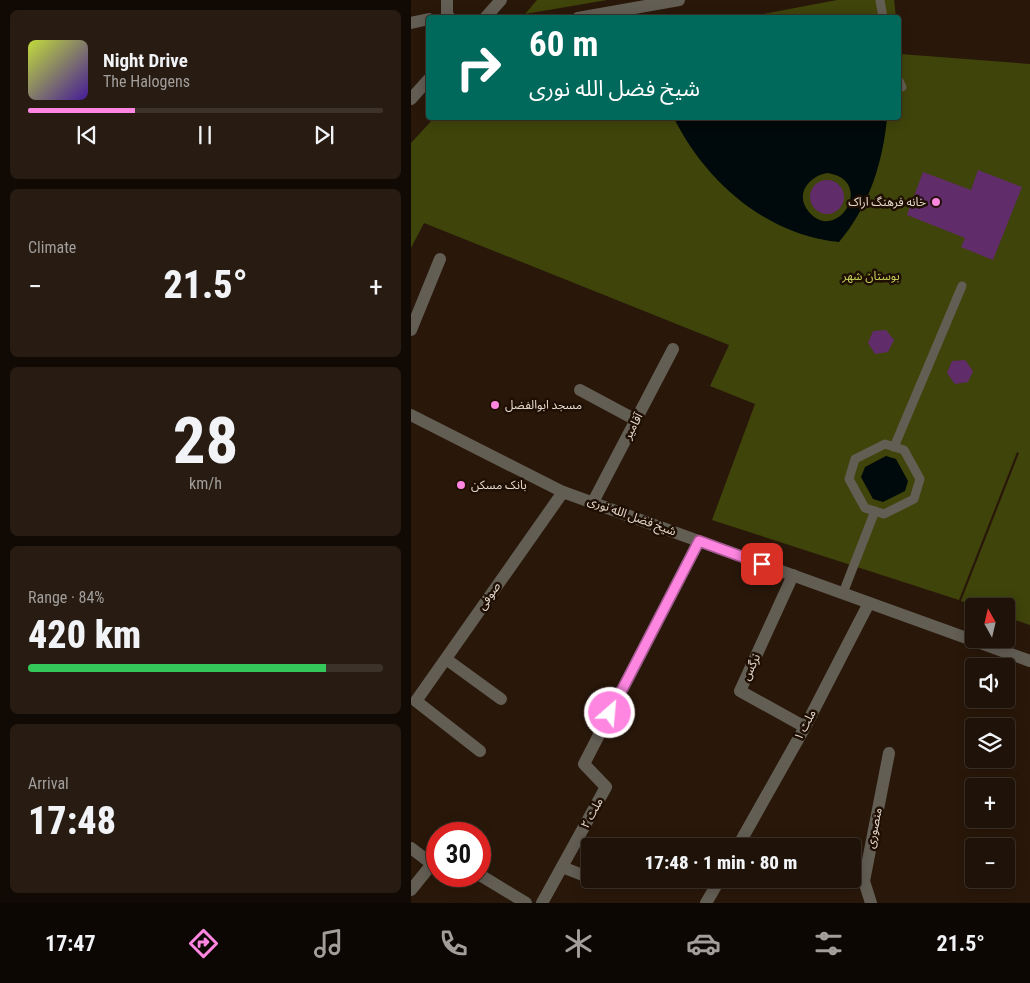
<!DOCTYPE html>
<html lang="en">
<head>
<meta charset="utf-8">
<style>
	:root { --surface:#1f1208; --page:#271b12; --text:#f1f3f6; --muted:#a19e9c; --line:#3c3229; --accent:#fe86e1 }
	body { margin:0; font-family:"Roboto Condensed","Noto Sans Arabic",sans-serif; background:var(--page); color:var(--text); height:100vh; display:flex; flex-direction:column; font-size:19px; white-space:nowrap }
	* { box-sizing:border-box; margin:0 }
	p { font-size:16px; color:var(--muted) }
	.icon { flex:none; width:28px; height:28px; fill:none; stroke:currentColor; stroke-width:2; stroke-linecap:round; stroke-linejoin:round }
	.map { position:relative; flex:1; overflow:hidden }
	.side { display:flex; flex-direction:column; gap:10px; padding:10px; background:#110a04; width:411px }
	.side>* { flex:none }
	.hud { position:absolute; left:15px; top:15px; width:475px; height:105px; border-radius:5px; box-shadow:0 2px 12px #0003,0 0 0 1px var(--line); background:#00695c; color:#fff; overflow:hidden }
	.needle { width:32px; rotate:352deg }
	.buttons { position:absolute; left:554px; top:598px; display:grid; gap:10px }
	.buttons a { display:grid; place-items:center; width:50px; height:50px; border-radius:5px; background:var(--surface); box-shadow:0 2px 12px #0003,0 0 0 1px var(--line); font-size:25px }
	.speed { position:absolute; left:15px; top:822px; display:flex; gap:10px; font-size:25px; font-weight:700; text-align:center }
	.speed>* { display:grid; place-content:center; width:65px; height:65px; border-radius:50%; background:var(--surface); box-shadow:0 2px 12px #0003,0 0 0 1px var(--line); line-height:1 }
	.speed .limit { border:8px solid #d22; background:#fff; color:#111 }
	.pin { position:absolute; display:grid; place-items:center; width:42px; height:42px; color:#fff; margin:-21px; border-radius:10px; box-shadow:0 2px 8px #0006 }
	.me { position:absolute; width:55px; margin:-28px; rotate:27deg; stroke-linejoin:round; filter:drop-shadow(0 0 4px #0008) }
	.turn { display:flex; align-items:center; gap:18px; height:105px; padding:0 20px; font-size:22px }
	.turn .icon { width:65px; height:65px; stroke-width:2.5 }
	.turn b { display:block; font-size:35px; line-height:42px }
	.big { font-size:38px; font-weight:800; line-height:1.1 }
	.side .widget { flex:1; display:flex; flex-direction:column; justify-content:center; gap:8px; min-width:0; padding:0 18px; border-radius:8px; background:var(--page) }
	.side .dial { align-items:center; gap:0 }
	.dial b { font-size:65px; line-height:1 }
	.song { display:flex; align-items:center; gap:15px }
	.cover { width:60px; height:60px; border-radius:8px; background:linear-gradient(135deg,hsl(70 70% 55%),hsl(260 70% 35%)) }
	.played { height:5px; border-radius:2px; background:linear-gradient(90deg,var(--accent) 30%,var(--line) 30%) }
	.keys { display:flex; justify-content:space-around; direction:ltr }
	.heat { display:flex; justify-content:space-between; align-items:center; font-size:28px; direction:ltr }
	.charge { height:8px; border-radius:4px; background:linear-gradient(90deg,#34c759 84%,var(--line) 0) }
	.trip { position:absolute; left:170px; top:838px; width:280px; height:50px; border-radius:5px; background:var(--surface); box-shadow:0 2px 12px #0003,0 0 0 1px var(--line); font-weight:800; line-height:50px; text-align:center }
	.dock { display:flex; height:80px; justify-content:space-around; align-items:center; background:#0c0703; color:var(--muted) }
	.dock .icon { width:35px; height:35px }
	.dock .active { color:var(--accent) }
	.dock b { font-size:22px; color:var(--text) }
	main { display:flex; flex:1; min-height:0 }
	.map>svg:first-child { display:block }
	.green { fill:#3f440b }
	.water { fill:#00090b; fill-rule:evenodd }
	.building { fill:#602c6a }
	.lines { fill:none; stroke-linecap:round; stroke-linejoin:round }
	.service { stroke:#635e54; stroke-width:9 }
	.minor { stroke:#635e54; stroke-width:12 }
	.tertiary { stroke:#635e54; stroke-width:12 }
	.route-casing { stroke:#a55792; stroke-width:12 }
	.route { stroke:#fe86e1; stroke-width:9 }
	.poi-dot { fill:#fe86e1; stroke:#1f0f03; stroke-width:2 }
	.labels { text-anchor:middle; dominant-baseline:central; stroke-width:5; stroke-linejoin:round; paint-order:stroke }
	.poi-label { font-size:12px; fill:#e7dbd1; stroke:#1f0f03; text-anchor:start }
	.park-label { font-size:12px; fill:#c6d158; stroke:#1f0f03 }
	.street-label { font-size:12px; fill:#e7dbd1; stroke:#1f0f03 }
</style>
</head>
<body>
<main>
<section class="side">
<div class="widget">
<div class="song"><i class="cover"></i><div><b>Night Drive</b><p>The Halogens</p></div></div>
<div class="played"></div>
<div class="keys"><svg class="icon" aria-label="previous" viewBox="0 0 24 24"><path d="M18 5L8 12l10 7zM5 5v14"/></svg><svg class="icon" aria-label="pause" viewBox="0 0 24 24"><path d="M8 5v14M16 5v14"/></svg><svg class="icon" aria-label="next" viewBox="0 0 24 24"><path d="M6 5l10 7-10 7zM19 5v14"/></svg></div>
</div>
<div class="widget"><p>Climate</p>
<div class="heat"><a>−</a><b class="big">21.5°</b><a>+</a></div>
</div>
<div class="widget dial"><b>28</b><p>km/h</p></div>
<div class="widget"><p>Range · 84%</p><b class="big">420 km</b><div class="charge"></div></div>
<div class="widget"><p>Arrival</p><b class="big">17:48</b></div>
</section>
<div class="map">
<svg width="619" height="903" viewBox="0 0 619 903">
	<rect width="100%" height="100%" fill="#29180a"/>
	<g class="green">
		<path d="M 126,0 L 196,0 L 114,14 Z"/>
		<path d="M 426,0 L 483,0 L 485,17 L 332,18 Z"/>
		<path d="M 488,40 L 489,54 L 619,64 L 619,625 L 595,617 L 595,606 L 565,606 L 550,601 L 608,453 L 606,452 L 548,600 L 301,520 L 344,404 L 299,386 L 318,345 L 13,223 L 0,248 L 0,143 L 23,118 L 488,118 Z"/>
	</g>
	<g class="water">
		<path d="M 263,118 L 476,118 C 472,162 458,207 428,242 C 355,235 294,181 263,118 ZM 416,173 C 466,180 426,245 398,212 C 383,195 398,176 416,173 Z"/>
		<path d="M 475,456 L 485,459 L 497,481 L 494,491 L 472,502 L 462,499 L 450,477 L 454,467 Z"/>
	</g>
	<g class="building">
		<path d="M 567,170 L 611,187 L 582,260 L 550,247 L 554,238 L 496,215 L 512,172 L 560,190 Z"/>
		<circle cx="416" cy="197" r="17"/>
		<path d="M 475,330 L 483,340 L 477,352 L 464,354 L 457,343 L 462,331 Z"/>
		<path d="M 554,360 L 562,371 L 557,382 L 544,384 L 536,373 L 541,361 Z"/>
	</g>
	<g class="lines">
		<g class="service">
			<path d="M 469,0 L 472,18"/>
			<path d="M 488,81 L 491,87"/>
			<path d="M 474,444 L 493,450 L 509,479 L 503,499 L 473,514 L 454,508 L 438,479 L 444,459 Z"/>
			<path d="M 483,447 L 551,286"/>
			<path d="M 432,593 L 464,511"/>
		</g>
		<g class="minor">
			<path d="M 74,18 L 90,0"/>
			<path d="M 0,23 L 18,19"/>
			<path d="M 0,99 L 18,79"/>
			<path d="M 0,330 L 29,259"/>
			<path d="M 169,390 L 225,420"/>
			<path d="M 182,502 L 262,349"/>
			<path d="M 382,575 L 329,691 L 394,727"/>
			<path d="M 35,659 L 90,699"/>
			<path d="M 69,751 L 5,701 L 152,492"/>
			<path d="M 327,846 L 394,727 L 458,603"/>
			<path d="M 0,848 L 21,864 L 0,890"/>
			<path d="M 151,867 L 182,879"/>
			<path d="M 69,875 L 115,903"/>
			<path d="M 131,903 L 195,787 L 173,764 L 288,541"/>
			<path d="M 295,903 L 309,879"/>
			<path d="M 460,903 L 453,881 L 478,753"/>
		</g>
		<g class="tertiary">
			<path d="M 36,0 L 36,14 L 39,18"/>
			<path d="M 167,18 L 268,0"/>
			<path d="M 0,415 L 152,492 L 619,661"/>
		</g>
	</g>
	<g class="lines">
		<g class="route-casing">
			<path id="route" d="M 199,713 L 288,541 L 351,564"/>
		</g>
		<use href="#route" class="route"/>
	</g>
	<g class="poi-dot">
		<circle cx="525" cy="202" r="5"/>
		<circle cx="84" cy="405" r="5"/>
		<circle cx="50" cy="485" r="5"/>
	</g>
	<g class="labels">
		<g class="poi-label">
			<text x="515" y="202" text-anchor="end">خانه فرهنگ اراک</text>
			<text x="94" y="405">مسجد ابوالفضل</text>
			<text x="60" y="485">بانک مسکن</text>
		</g>
		<g class="park-label">
			<text x="460" y="276">بوستان شهر</text>
		</g>
		<g class="street-label">
			<text transform="translate(222 426) rotate(-62)">آقامیر</text>
			<text transform="translate(221 516) rotate(20)">شیخ فضل الله نوری</text>
			<text transform="translate(78 596) rotate(-55)">صوفی</text>
			<text transform="translate(340 667) rotate(-65)">نرگس</text>
			<text transform="translate(394 725) rotate(-62)">ملت ۱</text>
			<text transform="translate(181 813) rotate(-61)">ملت ۲</text>
			<text transform="translate(463 828) rotate(-79)">منصوری</text>
		</g>
	</g>
</svg>
<div class="buttons">
<a><svg class="needle" viewBox="-14 -14 28 28"><path d="M0-13l5 13h-10z" fill="#e53935"/><path d="M0 13l5-13h-10z" fill="#a19e9c"/></svg></a>
<a><svg class="icon" aria-label="sound" viewBox="0 0 24 24"><path d="M4 9h4l5-4v14l-5-4H4zM17 9q2 3 0 6"/></svg></a>
<a><svg class="icon" aria-label="layers" viewBox="0 0 24 24"><path d="M12 4l9 5-9 5-9-5zM3 14l9 5 9-5"/></svg></a>
<a>+</a>
<a>−</a>
</div>
<div class="speed"><div class="limit">30</div></div>
<div class="pin" style="left:351px;top:564px;background:#d93025"><svg class="icon" aria-label="arrive" viewBox="0 0 24 24"><path d="M6 21V4h12l-3 4 3 4H6"/></svg></div>
<svg class="me" style="left:199px;top:713px" viewBox="-20 -20 40 40"><circle r="17" fill="#fe86e1" stroke="#fff" stroke-width="3"/><path d="M0-11L8 9 0 5-8 9z" fill="#fff"/></svg>
<div class="trip">17:48 · 1 min · 80 m</div>
<div class="hud">
<div class="turn"><svg class="icon" aria-label="right" viewBox="0 0 24 24"><path d="M7 20v-9h11M14 6l5 5-5 5"/></svg><div><b>60 m</b>شیخ فضل الله نوری</div></div>
</div>
</div>
</main>
<nav class="dock">
<b>17:47</b>
<svg class="icon active" aria-label="directions" viewBox="0 0 24 24"><path d="M12 3l9 9-9 9-9-9zM9 14v-3h6M13 9l2 2-2 2"/></svg>
<svg class="icon" aria-label="music" viewBox="0 0 24 24"><path d="M9 18V5l10-2v13"/><circle cx="6" cy="18" r="3"/><circle cx="16" cy="16" r="3"/></svg>
<svg class="icon" aria-label="phone" viewBox="0 0 24 24"><path d="M5 4h4l2 5-3 2q2 4 5 5l2-3 5 2v4C11 20 4 13 5 4z"/></svg>
<svg class="icon" aria-label="climate" viewBox="0 0 24 24"><path d="M12 3v18M4 7l16 10M4 17L20 7"/></svg>
<svg class="icon" aria-label="car" viewBox="0 0 24 24"><path d="M5 17H2v-5l4-1 3-4h7l3 4 3 1v5h-3M9 17h6M6 11h13"/><circle cx="7" cy="17" r="2"/><circle cx="17" cy="17" r="2"/></svg>
<svg class="icon" aria-label="filters" viewBox="0 0 24 24"><path d="M4 7h16M4 17h16"/><circle cx="9" cy="7" r="2"/><circle cx="15" cy="17" r="2"/></svg>
<b>21.5°</b>
</nav>
</body>
</html>
